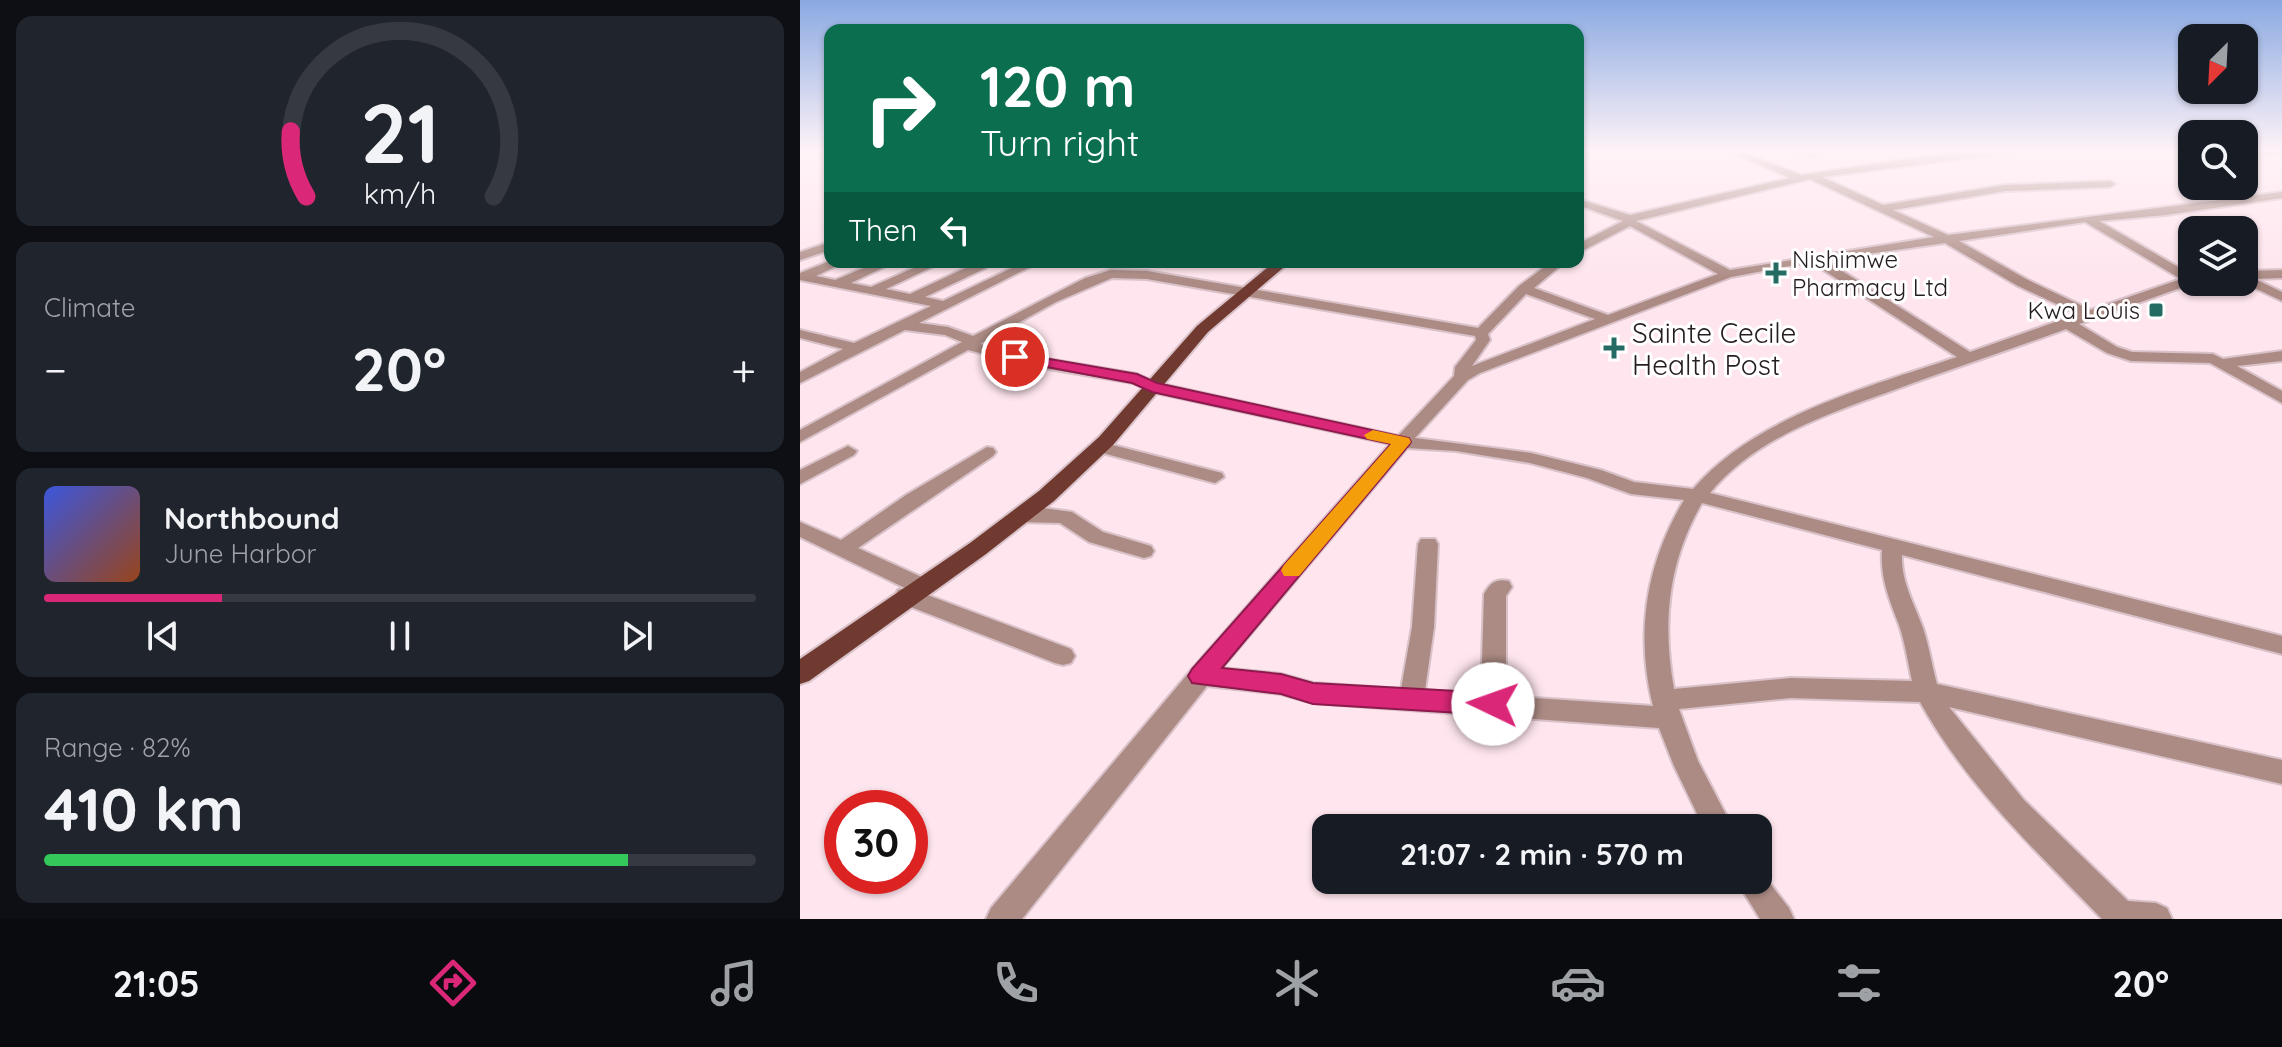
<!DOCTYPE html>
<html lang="en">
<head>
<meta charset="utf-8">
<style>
	:root { --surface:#171b24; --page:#20242c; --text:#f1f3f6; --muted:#9ea1a6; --line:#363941; --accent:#db2777 }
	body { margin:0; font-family:Quicksand,sans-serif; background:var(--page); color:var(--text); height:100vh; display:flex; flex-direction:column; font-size:30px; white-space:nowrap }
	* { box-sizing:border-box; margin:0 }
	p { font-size:26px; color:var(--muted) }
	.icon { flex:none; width:44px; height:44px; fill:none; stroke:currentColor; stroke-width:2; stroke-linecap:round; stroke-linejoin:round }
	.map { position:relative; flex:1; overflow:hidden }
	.side { display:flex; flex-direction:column; gap:16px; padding:16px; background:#0d0f14; width:800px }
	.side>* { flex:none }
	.hud { position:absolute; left:24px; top:24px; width:760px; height:244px; border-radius:16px; box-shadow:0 2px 6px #0004; background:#0b6e4f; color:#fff; overflow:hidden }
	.needle { width:52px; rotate:204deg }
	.buttons { position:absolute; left:1378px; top:24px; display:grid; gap:16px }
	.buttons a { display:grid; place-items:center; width:80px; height:80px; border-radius:16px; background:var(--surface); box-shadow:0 2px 6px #0004; font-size:40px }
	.speed { position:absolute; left:24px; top:790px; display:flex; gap:16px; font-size:40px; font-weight:700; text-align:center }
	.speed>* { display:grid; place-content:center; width:104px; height:104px; border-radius:50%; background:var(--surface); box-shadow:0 2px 6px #0004; line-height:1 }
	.speed .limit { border:12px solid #d22; background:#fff; color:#111 }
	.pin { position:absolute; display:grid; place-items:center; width:68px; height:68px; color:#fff; margin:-34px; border:4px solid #fff; border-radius:50%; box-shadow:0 2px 8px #0007 }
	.me { position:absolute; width:88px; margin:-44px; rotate:273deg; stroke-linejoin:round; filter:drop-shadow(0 0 6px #0008) }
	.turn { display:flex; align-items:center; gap:28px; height:168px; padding:0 24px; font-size:36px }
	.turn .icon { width:104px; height:104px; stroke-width:2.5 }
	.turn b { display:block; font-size:56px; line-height:68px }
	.then { display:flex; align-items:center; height:76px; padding:0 24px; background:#0003; gap:16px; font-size:30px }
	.big { font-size:60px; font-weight:800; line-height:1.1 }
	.side .widget { flex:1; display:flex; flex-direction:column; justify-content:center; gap:12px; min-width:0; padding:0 28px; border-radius:16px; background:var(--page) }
	.side .dial { align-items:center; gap:0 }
	.dial svg { height:208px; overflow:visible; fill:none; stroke:var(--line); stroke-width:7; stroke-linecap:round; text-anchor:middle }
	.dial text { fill:var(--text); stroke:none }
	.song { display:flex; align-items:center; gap:24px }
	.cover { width:96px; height:96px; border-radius:12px; background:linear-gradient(135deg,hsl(230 70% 55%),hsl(20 70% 35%)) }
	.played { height:8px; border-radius:4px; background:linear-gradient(90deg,var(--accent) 25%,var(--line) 25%) }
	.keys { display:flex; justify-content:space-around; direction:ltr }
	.heat { display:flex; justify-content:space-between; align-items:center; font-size:44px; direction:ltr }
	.charge { height:12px; border-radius:6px; background:linear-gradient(90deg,#34c759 82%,var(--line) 0) }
	.trip { position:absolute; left:512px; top:814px; width:460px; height:80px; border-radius:16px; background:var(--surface); box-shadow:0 2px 6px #0004; font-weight:800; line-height:80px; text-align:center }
	.tab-bar { display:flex; height:128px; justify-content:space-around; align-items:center; background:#090b0e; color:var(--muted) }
	.tab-bar .icon { width:56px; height:56px }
	.tab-bar .current { color:var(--accent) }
	.tab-bar b { font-size:36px; color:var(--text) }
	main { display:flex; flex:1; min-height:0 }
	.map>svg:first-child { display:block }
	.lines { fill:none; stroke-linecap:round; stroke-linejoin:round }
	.minor-casing { stroke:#d8c1c8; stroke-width:4 }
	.major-casing { stroke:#d8c1c8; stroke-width:4 }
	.minor { fill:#ac8b84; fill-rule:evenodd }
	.major { fill:#713a30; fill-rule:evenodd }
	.route { fill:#db2777; stroke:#8e194d; stroke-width:2 }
	.slow { fill:#f59e0b }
	.poi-dot { fill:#246c63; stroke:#fff; stroke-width:3 }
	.labels { text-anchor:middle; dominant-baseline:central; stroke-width:6; stroke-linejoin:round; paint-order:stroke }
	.far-poi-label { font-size:24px; fill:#261d20; stroke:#fff; text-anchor:start }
	.poi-label { font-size:28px; fill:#261d20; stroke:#fff; text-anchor:start }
</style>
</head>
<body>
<main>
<section class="side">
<div class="widget dial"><svg viewBox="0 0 100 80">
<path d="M14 69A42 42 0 1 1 86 69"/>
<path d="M14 69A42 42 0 0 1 8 44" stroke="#db2777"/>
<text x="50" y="56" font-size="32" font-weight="700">21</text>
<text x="50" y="72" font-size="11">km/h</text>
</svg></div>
<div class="widget"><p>Climate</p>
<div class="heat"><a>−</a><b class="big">20°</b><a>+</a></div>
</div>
<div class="widget">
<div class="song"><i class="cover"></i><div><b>Northbound</b><p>June Harbor</p></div></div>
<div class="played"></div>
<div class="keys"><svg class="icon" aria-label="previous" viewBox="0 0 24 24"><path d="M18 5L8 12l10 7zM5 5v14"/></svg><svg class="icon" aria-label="pause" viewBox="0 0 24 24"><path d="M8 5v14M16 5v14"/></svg><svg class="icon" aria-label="next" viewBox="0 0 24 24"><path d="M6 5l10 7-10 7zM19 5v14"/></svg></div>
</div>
<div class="widget"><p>Range · 82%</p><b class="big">410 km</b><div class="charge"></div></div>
</section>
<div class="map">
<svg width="1482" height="919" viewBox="0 0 1482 919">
	<rect width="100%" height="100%" fill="#ffe5ed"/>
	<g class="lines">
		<g class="minor-casing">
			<g id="minor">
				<path d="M 931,152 L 942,152 L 1001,175 L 1149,153 L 1214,152 L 1022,177 L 1083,205 L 1205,185 L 1310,181 L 1315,184 L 1310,187 L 1205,191 L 1093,210 L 1148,235 L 1482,192 L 1482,198 L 1366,215 L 1299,221 L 1392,275 L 1392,282 L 1397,282 L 1279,324 L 1317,347 L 1332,352 L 1413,354 L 1423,359 L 1482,351 L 1482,361 L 1437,366 L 1482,391 L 1482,403 L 1410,363 L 1331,361 L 1307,353 L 1266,329 C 1209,350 1151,369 1094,390 C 1028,414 956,437 910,493 L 1482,636 L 1482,654 L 1102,555 C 1101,582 1114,603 1123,628 C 1129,646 1132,666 1137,684 L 1482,760 L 1482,784 L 1149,707 L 1224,800 L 1328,901 L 1356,903 L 1367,908 L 1372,919 L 1302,919 C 1236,851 1166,785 1120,702 L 991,698 L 879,709 L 898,761 L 933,828 L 904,828 L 874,766 L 859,728 L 513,703 L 481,694 L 407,686 L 222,919 L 186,919 L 191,908 L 392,669 L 590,444 L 352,392 L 333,383 L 236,367 L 168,350 L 0,442 L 0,430 L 162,342 L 145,335 L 105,330 L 0,383 L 0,372 L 43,349 L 0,338 L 0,330 L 54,343 L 131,306 L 0,280 L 0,273 L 30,261 L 45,262 L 16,276 L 35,280 L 78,262 L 95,262 L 51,283 L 71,287 L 127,262 L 143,262 L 86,289 L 110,294 L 178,262 L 186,262 L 186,268 L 125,297 L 143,301 L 224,262 L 240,262 L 119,323 L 148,327 L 173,336 L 285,278 L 311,270 L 347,271 L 678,328 L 719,286 L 751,262 L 765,262 L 734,288 L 808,315 L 918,274 L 830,226 L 778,253 L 778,244 L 823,221 L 778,205 L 778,199 L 830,215 L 990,178 ZM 1010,179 L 1134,237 L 930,270 L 836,221 ZM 1285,222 L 1381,279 L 1291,310 L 1228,280 L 1159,241 ZM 1145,243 L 1218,286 L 1278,314 L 1170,352 L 1025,260 ZM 1011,262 L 1157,357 C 1068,387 956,416 893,489 L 834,482 L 801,470 L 731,453 L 615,438 L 668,380 L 680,373 L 931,277 ZM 312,278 L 347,279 L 675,336 L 676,340 L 655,367 L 654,376 L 598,436 L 357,383 L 337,374 L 236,357 L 180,344 L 256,302 ZM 726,294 L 795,319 L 672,366 L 690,340 L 688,334 ZM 607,448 L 656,451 L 730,463 L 787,478 L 831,494 L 884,500 C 846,564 835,633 853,706 L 706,696 L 706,596 L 712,587 L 709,581 C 696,578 690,583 684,594 L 681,694 L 625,690 L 634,627 L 638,544 L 635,539 L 621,539 L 618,544 L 612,627 L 601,689 L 513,683 L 481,674 L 422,668 ZM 902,503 L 1082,550 C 1080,577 1089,599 1099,625 C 1105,642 1108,663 1112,681 L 991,678 L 874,689 C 862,623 868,562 902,503 Z"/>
				<path d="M 999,152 L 1013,152 L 1016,154 L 1011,157 Z"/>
				<rect x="1444" y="152" width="38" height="3"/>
				<path d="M 30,242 L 30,250 L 0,260 L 0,252 Z"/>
				<path d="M 1482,270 L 1482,278 L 1455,279 L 1482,292 L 1482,301 L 1442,282 L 1444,271 Z"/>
				<path d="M 301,442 L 422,473 L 424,477 L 415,483 L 295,451 L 292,447 Z"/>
				<path d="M 48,446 L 57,451 L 54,455 L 0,484 L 0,470 Z"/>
				<path d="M 187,447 L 193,448 L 196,452 L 193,456 L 58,548 L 128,580 L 131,586 L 128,592 L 122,593 L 271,649 L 275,656 L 271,663 L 263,665 L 255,663 L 98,602 L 95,596 L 98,590 L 105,588 L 0,537 L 0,522 L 41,540 L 106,495 Z"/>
				<path d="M 243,508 L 272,512 L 303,532 L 351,546 L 354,551 L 351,556 L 344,558 L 289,542 L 260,523 L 220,522 L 210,516 L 220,510 Z"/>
				<path d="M 958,868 L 989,908 L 994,919 L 960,919 L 936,880 L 958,880 Z"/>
			</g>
		</g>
		<g class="major-casing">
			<path id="major" d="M 474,262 L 490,262 L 408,332 L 313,445 L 254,501 L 186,554 L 9,681 L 0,684 L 0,659 L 170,543 L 239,491 L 299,437 L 397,326 Z"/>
		</g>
		<use href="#minor" class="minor"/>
		<use href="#major" class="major"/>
	</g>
	<linearGradient id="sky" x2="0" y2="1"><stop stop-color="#8aa9e2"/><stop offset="0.54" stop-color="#fff3f7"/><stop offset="1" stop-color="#fff3f7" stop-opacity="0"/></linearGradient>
	<rect width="1482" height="280" fill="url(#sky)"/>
	<path class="route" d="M 215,353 L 337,374 L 357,383 L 609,438 L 611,442 L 609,445 L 422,668 L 481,674 L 513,683 L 693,693 L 702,697 L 705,704 L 702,711 L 693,715 L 513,704 L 481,694 L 392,683 L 388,676 L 392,669 L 591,444 L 352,392 L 332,383 L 209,360 L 207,357 Z"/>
	<path class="slow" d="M 573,430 L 609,438 L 611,442 L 499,576 L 484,576 L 481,570 L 484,565 L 591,444 L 567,439 L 564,435 Z"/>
	<g class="poi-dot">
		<path d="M972 261h8v8h8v8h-8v8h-8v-8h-8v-8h8z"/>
		<rect x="1348" y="302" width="16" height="16" rx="4"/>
		<path d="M810 336h8v8h8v8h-8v8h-8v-8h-8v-8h8z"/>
	</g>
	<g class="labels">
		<g class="far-poi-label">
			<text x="992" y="259">Nishimwe<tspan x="992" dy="28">Pharmacy Ltd</tspan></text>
			<text x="1340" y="310" text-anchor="end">Kwa Louis</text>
		</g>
		<g class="poi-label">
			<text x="832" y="332">Sainte Cecile<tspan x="832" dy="32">Health Post</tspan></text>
		</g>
	</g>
</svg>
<div class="buttons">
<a><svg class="needle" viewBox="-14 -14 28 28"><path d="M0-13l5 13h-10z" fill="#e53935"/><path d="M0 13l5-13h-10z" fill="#9ea1a6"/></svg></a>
<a><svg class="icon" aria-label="search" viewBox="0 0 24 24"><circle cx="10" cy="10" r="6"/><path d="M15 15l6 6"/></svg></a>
<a><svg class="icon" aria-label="layers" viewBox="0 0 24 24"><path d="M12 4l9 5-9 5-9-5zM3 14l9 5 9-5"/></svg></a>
</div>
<div class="speed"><div class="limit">30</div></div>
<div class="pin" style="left:215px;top:357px;background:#d93025"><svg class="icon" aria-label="arrive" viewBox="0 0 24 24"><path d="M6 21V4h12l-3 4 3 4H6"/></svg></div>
<svg class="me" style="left:693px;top:704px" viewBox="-20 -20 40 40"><circle r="19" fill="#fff"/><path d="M0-13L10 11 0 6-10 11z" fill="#db2777"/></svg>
<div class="trip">21:07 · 2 min · 570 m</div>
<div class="hud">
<div class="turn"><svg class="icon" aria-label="right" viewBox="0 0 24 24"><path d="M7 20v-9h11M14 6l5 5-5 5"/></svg><div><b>120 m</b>Turn right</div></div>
<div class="then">Then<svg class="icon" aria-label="left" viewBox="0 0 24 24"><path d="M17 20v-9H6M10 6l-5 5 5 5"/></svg></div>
</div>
</div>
</main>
<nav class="tab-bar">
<b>21:05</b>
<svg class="icon current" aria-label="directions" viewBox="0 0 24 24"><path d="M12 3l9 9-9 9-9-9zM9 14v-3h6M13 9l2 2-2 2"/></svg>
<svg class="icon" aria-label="music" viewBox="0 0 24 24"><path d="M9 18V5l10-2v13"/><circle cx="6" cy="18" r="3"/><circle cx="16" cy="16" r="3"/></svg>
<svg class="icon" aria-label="phone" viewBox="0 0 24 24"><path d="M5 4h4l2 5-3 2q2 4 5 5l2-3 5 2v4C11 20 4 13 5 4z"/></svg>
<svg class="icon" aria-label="climate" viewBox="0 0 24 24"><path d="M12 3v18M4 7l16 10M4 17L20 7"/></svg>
<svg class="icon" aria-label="car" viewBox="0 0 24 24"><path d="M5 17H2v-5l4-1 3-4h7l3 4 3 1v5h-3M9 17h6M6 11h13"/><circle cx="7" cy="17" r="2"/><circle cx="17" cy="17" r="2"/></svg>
<svg class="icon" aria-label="filters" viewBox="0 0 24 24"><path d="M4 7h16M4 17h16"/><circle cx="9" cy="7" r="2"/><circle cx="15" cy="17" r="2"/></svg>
<b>20°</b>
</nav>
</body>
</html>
